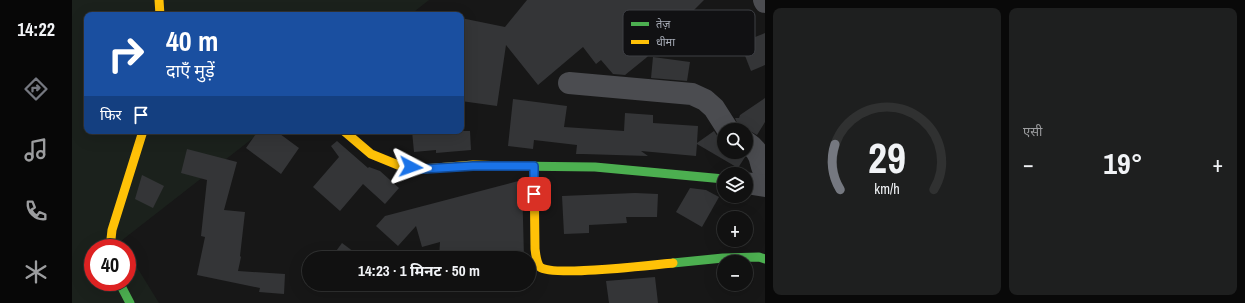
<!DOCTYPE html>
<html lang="hi">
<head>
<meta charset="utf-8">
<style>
	:root { --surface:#111; --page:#1e1f1f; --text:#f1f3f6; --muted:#9c9d9f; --line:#303131; --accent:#757880 }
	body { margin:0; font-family:"Archivo Narrow","Noto Sans Devanagari",sans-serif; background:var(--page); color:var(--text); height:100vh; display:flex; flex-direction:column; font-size:15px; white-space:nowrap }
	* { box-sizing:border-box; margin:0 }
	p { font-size:13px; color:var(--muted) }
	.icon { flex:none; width:22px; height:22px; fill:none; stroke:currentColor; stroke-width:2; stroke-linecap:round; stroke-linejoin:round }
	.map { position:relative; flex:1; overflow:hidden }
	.side { display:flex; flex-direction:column; gap:8px; padding:8px; background:#090909; width:480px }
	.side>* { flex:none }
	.hud { position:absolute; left:12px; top:12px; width:380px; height:122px; border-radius:8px; box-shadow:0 4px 16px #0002,0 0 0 1px var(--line); background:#1a4fa0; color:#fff; overflow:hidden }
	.controls { position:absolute; left:645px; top:123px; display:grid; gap:8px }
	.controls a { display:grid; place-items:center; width:36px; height:36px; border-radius:50%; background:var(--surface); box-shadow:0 4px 16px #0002,0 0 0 1px var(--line); font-size:20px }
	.speed { position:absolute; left:12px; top:239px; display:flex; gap:8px; font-size:20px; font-weight:700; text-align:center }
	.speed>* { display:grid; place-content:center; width:52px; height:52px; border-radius:50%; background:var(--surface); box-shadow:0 4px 16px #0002,0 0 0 1px var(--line); line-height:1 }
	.speed .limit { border:6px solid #d22; background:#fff; color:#111 }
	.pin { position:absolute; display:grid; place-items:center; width:34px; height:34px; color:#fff; margin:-17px; border-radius:8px; box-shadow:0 2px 6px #0006 }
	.me { position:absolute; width:44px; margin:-22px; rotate:94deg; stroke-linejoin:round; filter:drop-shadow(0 0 3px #0008) }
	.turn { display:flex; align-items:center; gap:14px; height:84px; padding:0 16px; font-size:18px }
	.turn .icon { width:52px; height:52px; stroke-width:2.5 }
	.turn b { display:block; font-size:28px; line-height:34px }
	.then { display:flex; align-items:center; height:38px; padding:0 16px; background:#0003; gap:8px; font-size:15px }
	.big { font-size:30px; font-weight:700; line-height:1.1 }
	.side .tile { flex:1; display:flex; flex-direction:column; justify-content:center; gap:6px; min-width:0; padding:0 14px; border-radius:8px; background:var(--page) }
	.side .dial { align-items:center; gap:0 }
	.dial svg { height:104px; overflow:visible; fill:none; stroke:var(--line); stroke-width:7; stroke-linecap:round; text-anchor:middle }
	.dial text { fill:var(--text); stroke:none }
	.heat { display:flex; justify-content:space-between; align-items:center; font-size:22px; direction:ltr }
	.side .tiles { flex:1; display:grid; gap:8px; grid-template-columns:repeat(2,1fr) }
	.trip { position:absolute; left:230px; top:251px; width:234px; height:40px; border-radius:20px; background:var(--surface); box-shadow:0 4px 16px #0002,0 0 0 1px var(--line); font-weight:700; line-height:40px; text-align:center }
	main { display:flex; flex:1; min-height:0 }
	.tabs { display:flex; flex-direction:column; width:72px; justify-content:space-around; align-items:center; background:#070707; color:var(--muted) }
	.tabs .icon { width:28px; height:28px }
	.tabs .on { color:var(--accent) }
	.tabs b { font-size:18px; color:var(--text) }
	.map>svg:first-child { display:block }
	.green { fill:#1b211c }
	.building { fill:#343537 }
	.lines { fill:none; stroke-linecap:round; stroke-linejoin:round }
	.street { stroke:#4b4c50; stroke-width:22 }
	.fast { stroke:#4caf50; stroke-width:9 }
	.slow { stroke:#ffc107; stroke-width:9 }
	.route-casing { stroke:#114b97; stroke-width:10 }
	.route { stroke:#1a73e8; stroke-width:7 }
	.key { fill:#111113; stroke:#3e4045; stroke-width:1 }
	.key-label { font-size:11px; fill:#a8adb8 }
</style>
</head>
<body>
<main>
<nav class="tabs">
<b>14:22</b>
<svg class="icon on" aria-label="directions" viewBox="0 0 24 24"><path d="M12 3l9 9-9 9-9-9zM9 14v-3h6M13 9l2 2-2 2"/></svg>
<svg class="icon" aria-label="music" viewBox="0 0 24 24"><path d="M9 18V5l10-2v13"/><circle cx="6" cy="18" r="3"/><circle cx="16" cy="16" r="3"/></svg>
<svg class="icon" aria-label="phone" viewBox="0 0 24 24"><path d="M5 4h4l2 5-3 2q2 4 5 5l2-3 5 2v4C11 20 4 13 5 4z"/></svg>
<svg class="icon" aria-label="climate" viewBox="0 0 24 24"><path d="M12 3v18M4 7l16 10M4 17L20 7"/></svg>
</nav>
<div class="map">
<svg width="693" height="303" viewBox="0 0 693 303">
	<rect width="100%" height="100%" fill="#171717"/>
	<path class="green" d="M 0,0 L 357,0 L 338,15 L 15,15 L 15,131 L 190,131 L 49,241 L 53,248 L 21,248 L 21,282 L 55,282 L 55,251 L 87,303 L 0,303 Z"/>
	<g class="building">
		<path d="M 455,0 L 632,0 L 574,58 L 553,75 L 541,74 L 529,60 L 524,64 L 511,47 L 466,85 L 434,45 L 425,106 L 389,101 L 389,18 L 433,27 Z"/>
		<path d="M 693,33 L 693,65 L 679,71 L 668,43 Z"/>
		<path d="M 581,57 L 618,62 L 615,81 L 579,78 Z"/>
		<path d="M 693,98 L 693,122 L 685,135 L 676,130 L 668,130 L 663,118 L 667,118 L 668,115 Z"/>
		<path d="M 441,99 L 495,106 L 492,127 L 552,131 L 553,113 L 581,115 L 581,123 L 626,126 L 625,143 L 642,131 L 646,137 L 652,142 L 652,152 L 667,152 L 673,157 L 666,168 L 625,144 L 624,156 L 569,151 L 576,156 L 511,154 L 504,154 L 505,145 L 462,140 L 461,149 L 436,146 Z"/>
		<path d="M 186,131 L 204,131 L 227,148 L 209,174 L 174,148 Z"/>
		<path d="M 340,131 L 398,131 L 399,150 L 364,153 L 364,150 L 342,152 Z"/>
		<path d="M 265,141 L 296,168 L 297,167 L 308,171 L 327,188 L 313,204 L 291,184 L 268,211 L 241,187 L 267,157 L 259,146 Z"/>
		<path d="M 115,149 L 165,162 L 152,210 L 173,212 L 168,256 L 169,257 L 166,271 L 213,274 L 212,294 L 187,292 L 188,288 L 125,275 L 133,237 L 129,236 L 135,180 L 109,173 Z"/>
		<path d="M 70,175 L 92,186 L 81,208 L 63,199 Z"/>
		<path d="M 450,180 L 452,258 L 367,258 L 368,242 L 350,247 L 344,226 L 326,246 L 304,226 L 313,216 Z"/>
		<path d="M 618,188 L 634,190 L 647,197 L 630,227 L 604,212 Z"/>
		<path d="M 563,193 L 586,194 L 585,217 L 554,217 L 555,223 L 517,225 L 517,233 L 492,234 L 490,196 Z"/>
		<path d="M 270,243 L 290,258 L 259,258 Z"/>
		<path d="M 583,277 L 586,303 L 537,303 L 534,281 Z"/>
	</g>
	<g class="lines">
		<g class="street">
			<path d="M 692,0 L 693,2"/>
			<path d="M 497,83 L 620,94 L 633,100 L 642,108 L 656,130"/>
			<path d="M 674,142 C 683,148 687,153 689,163 C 690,167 691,170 693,173"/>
			<path d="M 674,183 L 693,186"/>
		</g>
		<g class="fast">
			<path d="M 440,166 L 523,167 L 652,179"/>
			<path d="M 601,263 L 651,258 L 687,257 L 693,259"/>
			<path d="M 47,282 L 58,303"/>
		</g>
		<g class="slow">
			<path d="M 87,0 L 88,15"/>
			<path d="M 272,131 L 299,154 L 326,165 L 351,169 L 401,165 L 440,166"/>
			<path d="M 462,166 L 463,249 C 464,255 464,262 468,267 C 480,277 581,265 601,263"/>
			<path d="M 38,248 L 40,230 L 71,131"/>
		</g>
	</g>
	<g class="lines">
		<g class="route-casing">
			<path id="route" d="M 339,167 L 351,169 L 401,166 L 462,166 L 462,194"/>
		</g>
		<use href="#route" class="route"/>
	</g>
	<rect x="551" y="10" width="132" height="46" rx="6" class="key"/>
	<rect x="559" y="22" width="18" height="4" fill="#4caf50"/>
	<rect x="559" y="40" width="18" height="4" fill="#ffc107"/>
	<g class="key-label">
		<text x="584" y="28">तेज़</text>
		<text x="584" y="46">धीमा</text>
	</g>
</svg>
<div class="controls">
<a><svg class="icon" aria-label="search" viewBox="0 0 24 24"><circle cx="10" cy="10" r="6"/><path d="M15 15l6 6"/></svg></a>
<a><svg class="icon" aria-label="layers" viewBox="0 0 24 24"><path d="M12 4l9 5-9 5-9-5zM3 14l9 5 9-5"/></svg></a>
<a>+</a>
<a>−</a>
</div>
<div class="speed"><div class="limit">40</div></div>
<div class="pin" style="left:462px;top:194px;background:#d93025"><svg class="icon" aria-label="arrive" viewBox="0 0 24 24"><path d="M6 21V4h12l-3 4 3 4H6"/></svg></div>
<svg class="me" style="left:339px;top:167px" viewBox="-20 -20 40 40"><path d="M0-17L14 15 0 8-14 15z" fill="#1a73e8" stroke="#fff" stroke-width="4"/></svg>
<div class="trip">14:23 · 1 मिनट · 50 m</div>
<div class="hud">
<div class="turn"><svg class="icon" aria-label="right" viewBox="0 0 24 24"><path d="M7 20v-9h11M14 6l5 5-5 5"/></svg><div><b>40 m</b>दाएँ मुड़ें</div></div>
<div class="then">फिर<svg class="icon" aria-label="arrive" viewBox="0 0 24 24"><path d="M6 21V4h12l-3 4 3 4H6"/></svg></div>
</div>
</div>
<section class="side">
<div class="tiles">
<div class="tile dial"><svg viewBox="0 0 100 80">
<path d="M14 69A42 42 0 1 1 86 69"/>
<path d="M14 69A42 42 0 0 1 10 34" stroke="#757880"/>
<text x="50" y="56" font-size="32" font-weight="700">29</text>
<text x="50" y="72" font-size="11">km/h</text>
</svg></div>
<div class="tile"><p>एसी</p>
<div class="heat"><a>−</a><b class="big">19°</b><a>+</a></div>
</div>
</div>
</section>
</main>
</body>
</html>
